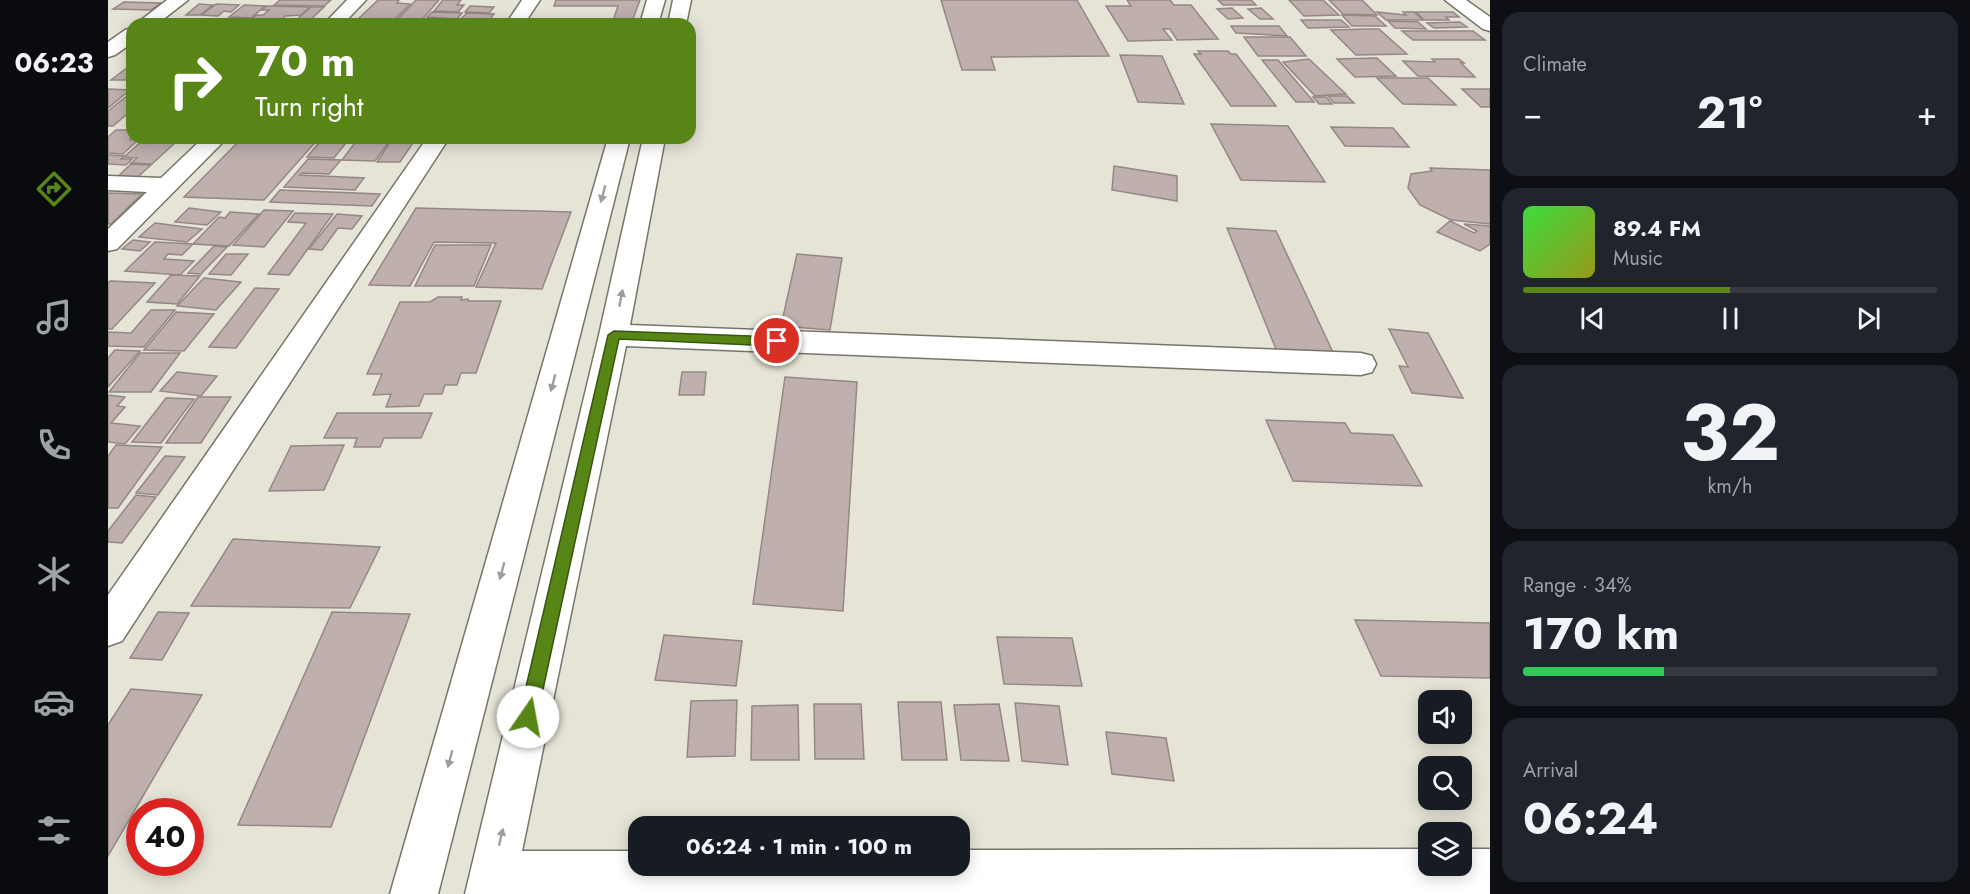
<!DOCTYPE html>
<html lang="en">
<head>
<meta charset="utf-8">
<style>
	:root { --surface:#171b24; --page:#20242c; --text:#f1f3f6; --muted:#9ea1a6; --line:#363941; --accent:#578516 }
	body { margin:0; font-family:Jost,sans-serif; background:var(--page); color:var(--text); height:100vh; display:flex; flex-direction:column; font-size:22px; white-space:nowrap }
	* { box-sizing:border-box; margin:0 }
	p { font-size:20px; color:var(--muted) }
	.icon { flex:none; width:33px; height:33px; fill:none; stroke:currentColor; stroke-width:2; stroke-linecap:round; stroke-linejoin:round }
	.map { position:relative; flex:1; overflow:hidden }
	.sheet { display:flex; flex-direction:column; gap:12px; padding:12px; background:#0d0f14; width:480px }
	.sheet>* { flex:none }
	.hud { position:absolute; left:18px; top:18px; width:570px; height:126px; border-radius:18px; box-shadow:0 3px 15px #0003; background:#578516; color:#fff; overflow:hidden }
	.fabs { position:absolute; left:1310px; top:690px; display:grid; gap:12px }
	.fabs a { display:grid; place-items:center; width:54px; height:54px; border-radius:12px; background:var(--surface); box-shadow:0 3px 15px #0003; font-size:30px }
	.speed { position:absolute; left:18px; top:798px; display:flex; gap:12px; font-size:30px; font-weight:700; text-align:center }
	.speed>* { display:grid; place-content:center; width:78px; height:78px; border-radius:50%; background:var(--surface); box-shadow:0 3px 15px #0003; line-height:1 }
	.speed .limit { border:9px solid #d22; background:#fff; color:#111 }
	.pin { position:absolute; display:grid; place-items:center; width:51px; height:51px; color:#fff; margin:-26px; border:3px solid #fff; border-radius:50%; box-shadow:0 2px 6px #0007 }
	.me { position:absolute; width:66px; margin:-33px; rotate:12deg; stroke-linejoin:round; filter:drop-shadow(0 0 4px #0008) }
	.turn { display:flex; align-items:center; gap:21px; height:126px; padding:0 30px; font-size:27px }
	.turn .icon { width:78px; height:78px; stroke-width:2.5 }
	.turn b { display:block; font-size:42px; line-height:51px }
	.big { font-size:45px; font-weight:700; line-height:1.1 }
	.sheet .widget { flex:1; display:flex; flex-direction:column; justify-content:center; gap:9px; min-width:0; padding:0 21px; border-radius:18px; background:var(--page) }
	.sheet .dial { align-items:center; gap:0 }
	.dial b { font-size:78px; line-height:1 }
	.song { display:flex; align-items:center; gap:18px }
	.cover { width:72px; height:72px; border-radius:9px; background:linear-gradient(135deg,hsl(120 70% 55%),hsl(60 70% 35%)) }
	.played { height:6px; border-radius:3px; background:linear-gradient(90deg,var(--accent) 50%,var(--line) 50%) }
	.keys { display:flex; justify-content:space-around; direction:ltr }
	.heat { display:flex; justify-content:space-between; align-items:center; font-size:33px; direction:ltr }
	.charge { height:9px; border-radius:4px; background:linear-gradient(90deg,#34c759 34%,var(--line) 0) }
	.trip { position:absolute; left:520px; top:816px; width:342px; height:60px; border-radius:18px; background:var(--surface); box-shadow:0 3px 15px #0003; font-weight:700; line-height:60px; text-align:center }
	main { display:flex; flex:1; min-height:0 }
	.tab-bar { display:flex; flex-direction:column; width:108px; justify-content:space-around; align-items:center; background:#090b0e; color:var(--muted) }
	.tab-bar .icon { width:42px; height:42px }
	.tab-bar .on { color:var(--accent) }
	.tab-bar b { font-size:27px; color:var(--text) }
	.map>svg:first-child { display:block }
	.building { fill:#bfb0ae; stroke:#958785; stroke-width:1.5 }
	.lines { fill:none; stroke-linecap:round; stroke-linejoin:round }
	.minor-casing { stroke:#767569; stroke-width:3 }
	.minor { fill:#fff; fill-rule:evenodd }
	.oneway { fill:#9e9e9c }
	.route { fill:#578516; stroke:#39560e; stroke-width:1.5 }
</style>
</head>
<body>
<main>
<nav class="tab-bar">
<b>06:23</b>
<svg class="icon on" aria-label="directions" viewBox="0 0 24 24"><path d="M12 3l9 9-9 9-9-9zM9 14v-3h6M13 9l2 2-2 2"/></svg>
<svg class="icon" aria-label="music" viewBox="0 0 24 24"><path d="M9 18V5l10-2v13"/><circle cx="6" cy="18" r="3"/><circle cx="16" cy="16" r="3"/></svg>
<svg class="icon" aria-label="phone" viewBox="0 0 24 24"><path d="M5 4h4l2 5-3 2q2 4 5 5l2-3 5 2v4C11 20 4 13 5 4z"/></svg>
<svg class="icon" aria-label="climate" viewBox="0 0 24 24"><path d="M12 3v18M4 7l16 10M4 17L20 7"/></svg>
<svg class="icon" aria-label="car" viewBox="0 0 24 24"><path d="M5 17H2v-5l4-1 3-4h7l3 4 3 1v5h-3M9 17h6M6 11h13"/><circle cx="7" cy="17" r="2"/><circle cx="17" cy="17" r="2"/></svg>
<svg class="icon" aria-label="filters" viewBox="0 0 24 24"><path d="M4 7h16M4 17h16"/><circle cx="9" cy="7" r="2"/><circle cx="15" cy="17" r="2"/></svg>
</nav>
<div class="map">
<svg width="1382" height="894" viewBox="0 0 1382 894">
	<rect width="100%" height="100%" fill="#e6e4d7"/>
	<g class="building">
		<path d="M 172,0 L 223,0 L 216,6 L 166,5 Z"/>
		<path d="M 270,0 L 291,0 L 289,3 L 302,4 L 283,23 L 247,22 Z"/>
		<path d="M 308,0 L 331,0 L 311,23 L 287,22 Z"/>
		<path d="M 335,0 L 353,0 L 349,5 L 356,5 L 350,12 L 326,11 Z"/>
		<path d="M 448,0 L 532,0 L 523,24 L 504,24 L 510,6 L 446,6 Z"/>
		<path d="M 833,0 L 969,0 L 1001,56 L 883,57 L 887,70 L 854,70 Z"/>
		<path d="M 1019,0 L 1062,0 L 1066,5 L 1083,5 L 1110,39 L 1069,40 L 1062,29 L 1055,29 L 1064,40 L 1020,41 L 998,6 L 1023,6 Z"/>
		<path d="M 1110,0 L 1143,0 L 1148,5 L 1115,5 Z"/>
		<path d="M 1181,0 L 1215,0 L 1231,15 L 1196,16 Z"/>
		<path d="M 1221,0 L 1254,0 L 1269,15 L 1235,14 Z"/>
		<path d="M 16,2 L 53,3 L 43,10 L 5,9 Z"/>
		<path d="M 91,4 L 105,5 L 92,15 L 78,15 Z"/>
		<path d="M 108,4 L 131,5 L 123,12 L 116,11 L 110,16 L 94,15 Z"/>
		<path d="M 136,5 L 157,6 L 143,18 L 121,17 Z"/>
		<path d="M 159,6 L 202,7 L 193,15 L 177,16 L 173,20 L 143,19 L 149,15 L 155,15 L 161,10 L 154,10 Z"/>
		<path d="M 362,6 L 386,7 L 381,13 L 357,12 Z"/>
		<path d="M 203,7 L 216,7 L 201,21 L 187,21 Z"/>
		<path d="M 1124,8 L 1135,18 L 1120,19 L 1109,9 Z"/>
		<path d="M 1153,8 L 1165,19 L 1152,19 L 1140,9 Z"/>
		<path d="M 324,12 L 354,13 L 349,19 L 319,17 Z"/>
		<path d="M 1269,12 L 1298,15 L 1295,12 L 1306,12 L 1315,20 L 1278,20 Z"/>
		<path d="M 1308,12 L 1345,12 L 1351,17 L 1338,17 L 1341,20 L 1316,20 Z"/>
		<path d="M 359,13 L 386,14 L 378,24 L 348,24 Z"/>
		<path d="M 1234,15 L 1267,16 L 1278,26 L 1244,26 Z"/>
		<path d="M 85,19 L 113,20 L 108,24 L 79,24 Z"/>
		<path d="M 119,19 L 140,20 L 135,24 L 113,24 Z"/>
		<path d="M 318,19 L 347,20 L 343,24 L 314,24 Z"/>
		<path d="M 1193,20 L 1233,20 L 1241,27 L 1200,28 Z"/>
		<path d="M 1280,21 L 1310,22 L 1318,29 L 1287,28 Z"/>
		<path d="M 1352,22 L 1359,27 L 1326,28 L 1319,23 Z"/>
		<path d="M 1123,26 L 1171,26 L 1179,36 L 1128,33 Z"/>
		<path d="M 1260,29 L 1271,29 L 1299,54 L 1248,55 L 1223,30 Z"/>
		<path d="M 1294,31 L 1365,31 L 1377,40 L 1305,40 Z"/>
		<path d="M 1136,37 L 1182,37 L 1198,56 L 1150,56 Z"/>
		<path d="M 1090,51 L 1120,51 L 1123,54 L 1128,54 L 1168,106 L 1123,106 L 1086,54 L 1093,54 Z"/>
		<path d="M 1012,55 L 1054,56 L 1076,104 L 1030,102 Z"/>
		<path d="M 1269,58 L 1288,76 L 1247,77 L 1229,59 Z"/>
		<path d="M 1201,59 L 1238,94 L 1207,96 L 1175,62 Z"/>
		<path d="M 1324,59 L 1351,59 L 1356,63 L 1353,63 L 1367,77 L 1310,76 L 1295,61 L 1327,62 Z"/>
		<path d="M 1154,60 L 1170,60 L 1206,102 L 1188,102 Z"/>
		<path d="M 24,64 L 23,80 L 3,80 Z"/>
		<path d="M 1269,78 L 1320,78 L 1348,105 L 1295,104 Z"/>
		<path d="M 0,89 L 22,90 L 0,108 Z"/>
		<path d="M 1354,89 L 1382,89 L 1382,107 L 1373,107 Z"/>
		<path d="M 24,92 L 24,110 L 5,126 L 0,126 L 0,111 Z"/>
		<path d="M 1220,96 L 1239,96 L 1246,103 L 1226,103 Z"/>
		<path d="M 1205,97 L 1218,97 L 1224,104 L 1211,104 Z"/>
		<path d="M 1103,124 L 1180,126 L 1217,182 L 1133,180 Z"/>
		<path d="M 1223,127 L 1285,128 L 1301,147 L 1237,146 Z"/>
		<path d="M 8,130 L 24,130 L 22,140 L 30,140 L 15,154 L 0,153 L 0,137 Z"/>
		<path d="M 27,138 L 68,138 L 65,141 L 25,139 Z"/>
		<path d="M 134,138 L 211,138 L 156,200 L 76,197 Z"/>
		<path d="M 215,138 L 241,139 L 226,158 L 199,157 Z"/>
		<path d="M 284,139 L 307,140 L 292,162 L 269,162 Z"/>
		<path d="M 35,140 L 68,142 L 44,164 L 23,163 L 29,158 L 16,157 Z"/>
		<path d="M 249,140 L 282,140 L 267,161 L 234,160 Z"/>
		<path d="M 0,155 L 17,156 L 13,159 L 24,159 L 18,165 L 0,164 Z"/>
		<path d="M 200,159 L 233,160 L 221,174 L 194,173 L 192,175 L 256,178 L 247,190 L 176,187 Z"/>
		<path d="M 23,164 L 43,165 L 21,185 L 2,184 Z"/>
		<path d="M 1006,166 L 1069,176 L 1069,201 L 1004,190 Z"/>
		<path d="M 1322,168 L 1382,170 L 1382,224 L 1343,220 L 1312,205 L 1300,188 L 1303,174 L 1324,171 Z"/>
		<path d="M 172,190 L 272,194 L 264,206 L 162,202 Z"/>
		<path d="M 0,193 L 34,194 L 3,224 L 0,224 Z"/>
		<path d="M 81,208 L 113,212 L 99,225 L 67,222 Z"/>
		<path d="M 308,208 L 463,212 L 434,289 L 368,287 L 388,243 L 326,242 L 302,286 L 261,285 Z"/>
		<path d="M 156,210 L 185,211 L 156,247 L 125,245 Z"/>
		<path d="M 122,212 L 151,214 L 121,246 L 85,244 L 111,217 L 117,218 Z"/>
		<path d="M 187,213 L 225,214 L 181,275 L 160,274 L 198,223 L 180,222 Z"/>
		<path d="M 229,214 L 254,216 L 244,229 L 230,228 L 214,250 L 201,249 Z"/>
		<path d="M 1342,221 L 1366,233 L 1369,231 L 1356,224 L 1382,226 L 1382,244 L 1372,251 L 1329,232 Z"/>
		<path d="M 47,223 L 94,229 L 79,242 L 31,237 Z"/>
		<path d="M 1119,228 L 1168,231 L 1230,363 L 1172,359 Z"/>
		<path d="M 25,240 L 42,242 L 32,251 L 14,249 Z"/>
		<path d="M 47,242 L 85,244 L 74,255 L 60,254 L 56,259 L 86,261 L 72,275 L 17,271 Z"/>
		<path d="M 327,245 L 383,245 L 366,286 L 307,286 Z"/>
		<path d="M 106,246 L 119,247 L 93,274 L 80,273 Z"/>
		<path d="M 118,254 L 140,254 L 123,275 L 101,274 Z"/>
		<path d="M 689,254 L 734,258 L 722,330 L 673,326 Z"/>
		<path d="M 63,275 L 92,276 L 69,304 L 39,302 Z"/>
		<path d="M 96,278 L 133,282 L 108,310 L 69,306 Z"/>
		<path d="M 2,281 L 47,283 L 4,329 L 0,329 L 0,283 Z"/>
		<path d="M 147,288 L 171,289 L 128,348 L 101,347 Z"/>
		<path d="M 330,297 L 354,297 L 353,300 L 360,299 L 360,301 L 393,301 L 368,373 L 353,373 L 349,385 L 337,385 L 334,394 L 316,394 L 311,406 L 278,407 L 283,394 L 265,395 L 274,374 L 259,374 L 292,302 L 322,302 Z"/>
		<path d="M 43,310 L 67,310 L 36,347 L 0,346 L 0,332 L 23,333 Z"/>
		<path d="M 68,312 L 106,314 L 76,351 L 36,350 Z"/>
		<path d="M 1281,329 L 1320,333 L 1355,398 L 1304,393 L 1291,366 L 1300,367 Z"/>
		<path d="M 7,350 L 32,351 L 0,387 L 0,358 Z"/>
		<path d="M 32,353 L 72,353 L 43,392 L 1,392 Z"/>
		<path d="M 69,372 L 109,376 L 93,396 L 52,391 Z"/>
		<path d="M 574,372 L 598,372 L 596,395 L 571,395 Z"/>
		<path d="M 677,377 L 749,382 L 735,611 L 645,604 Z"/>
		<path d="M 0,395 L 17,397 L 9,406 L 17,407 L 3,423 L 32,426 L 17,444 L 0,442 Z"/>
		<path d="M 90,397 L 123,397 L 93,443 L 58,443 Z"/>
		<path d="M 58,398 L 86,399 L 53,443 L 24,442 Z"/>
		<path d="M 229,413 L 324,413 L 313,438 L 276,438 L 272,447 L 246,447 L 249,438 L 216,438 Z"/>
		<path d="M 1158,420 L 1237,423 L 1243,433 L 1285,435 L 1314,486 L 1185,481 Z"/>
		<path d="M 8,445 L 54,447 L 10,508 L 0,508 L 0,456 Z"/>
		<path d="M 236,445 L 216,490 L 161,491 L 183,446 Z"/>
		<path d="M 57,456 L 77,457 L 50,495 L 28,493 Z"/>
		<path d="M 28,495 L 48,497 L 14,543 L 0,542 L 0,531 Z"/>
		<path d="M 125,539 L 272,547 L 242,608 L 83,606 Z"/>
		<path d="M 50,612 L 81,613 L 54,660 L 22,658 Z"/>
		<path d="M 224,612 L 302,614 L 223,827 L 130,825 Z"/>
		<path d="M 1247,620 L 1382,623 L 1382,678 L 1273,676 Z"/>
		<path d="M 556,635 L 634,641 L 628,686 L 547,680 Z"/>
		<path d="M 889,637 L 964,638 L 974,686 L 896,684 Z"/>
		<path d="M 23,689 L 94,695 L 0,856 L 0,725 Z"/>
		<path d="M 629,700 L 627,756 L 579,757 L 583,701 Z"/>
		<path d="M 790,702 L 833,702 L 839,760 L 794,760 Z"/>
		<path d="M 907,703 L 951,706 L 960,765 L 914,761 Z"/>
		<path d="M 706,704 L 753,704 L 756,759 L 707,759 Z"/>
		<path d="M 891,704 L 901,761 L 853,760 L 846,705 Z"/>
		<path d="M 690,705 L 691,760 L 643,760 L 644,706 Z"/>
		<path d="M 998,732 L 1058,738 L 1066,781 L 1004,774 Z"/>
	</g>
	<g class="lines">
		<g class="minor-casing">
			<g id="minor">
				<path d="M 59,0 L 80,0 L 49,24 L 28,24 Z"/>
				<path d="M 239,0 L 258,0 L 235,24 L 216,24 Z"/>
				<path d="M 414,0 L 432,0 L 416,24 L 398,24 Z"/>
				<path d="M 539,0 L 557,0 L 550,24 L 532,24 Z"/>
				<path d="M 565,0 L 583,0 L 578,24 L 560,24 Z"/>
				<path d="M 1337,0 L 1358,0 L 1382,17 L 1382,31 L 1375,29 Z"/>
				<path d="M 24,28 L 24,43 L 7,55 L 0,57 L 0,42 L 17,30 Z"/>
				<path d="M 95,138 L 119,138 L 9,249 L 0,251 L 0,229 L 39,192 L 0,190 L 0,176 L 53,178 Z"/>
				<path d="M 319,138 L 341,138 L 14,641 L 0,646 L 0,595 Z"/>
				<path d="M 500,138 L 522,138 L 330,894 L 282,894 Z"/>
				<path d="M 535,138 L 557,138 L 522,325 L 1253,353 L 1264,356 L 1268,364 L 1264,372 L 1253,375 L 518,346 L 414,851 L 531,851 L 531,866 L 852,866 L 852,850 L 1320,849 L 1320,866 L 1353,866 L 1353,849 L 1382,849 L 1382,894 L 357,894 L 491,335 Z"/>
			</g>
		</g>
		<use href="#minor" class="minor"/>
	</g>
	<defs><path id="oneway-solid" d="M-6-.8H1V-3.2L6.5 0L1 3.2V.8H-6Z" transform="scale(1.5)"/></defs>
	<g class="oneway">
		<use href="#oneway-solid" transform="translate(495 194) rotate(105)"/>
		<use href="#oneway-solid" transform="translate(513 298) rotate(-79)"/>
		<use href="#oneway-solid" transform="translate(445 383) rotate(105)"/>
		<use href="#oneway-solid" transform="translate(394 571) rotate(105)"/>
		<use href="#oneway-solid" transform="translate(342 759) rotate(105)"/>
		<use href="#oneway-solid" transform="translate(393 837) rotate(-77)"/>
	</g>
	<path class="route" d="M 506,331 L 669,337 L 675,341 L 669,346 L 511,339 L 429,717 L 426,724 L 420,726 L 414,724 L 411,717 L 500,335 Z"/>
</svg>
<div class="fabs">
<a><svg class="icon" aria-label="sound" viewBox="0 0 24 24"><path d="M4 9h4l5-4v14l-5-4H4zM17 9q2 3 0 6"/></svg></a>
<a><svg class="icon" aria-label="search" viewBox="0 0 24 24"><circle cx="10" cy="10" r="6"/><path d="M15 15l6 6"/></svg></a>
<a><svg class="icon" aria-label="layers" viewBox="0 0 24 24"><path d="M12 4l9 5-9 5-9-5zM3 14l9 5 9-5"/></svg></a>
</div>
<div class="speed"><div class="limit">40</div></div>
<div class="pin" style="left:669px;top:341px;background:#d93025"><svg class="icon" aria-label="arrive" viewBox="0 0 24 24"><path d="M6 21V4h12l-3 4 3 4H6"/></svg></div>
<svg class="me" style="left:420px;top:717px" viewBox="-20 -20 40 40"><circle r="19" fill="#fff"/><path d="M0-13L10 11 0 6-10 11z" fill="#578516"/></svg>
<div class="trip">06:24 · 1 min · 100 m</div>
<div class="hud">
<div class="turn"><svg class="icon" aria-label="right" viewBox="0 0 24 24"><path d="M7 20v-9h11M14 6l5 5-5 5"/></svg><div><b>70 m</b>Turn right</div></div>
</div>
</div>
<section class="sheet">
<div class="widget"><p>Climate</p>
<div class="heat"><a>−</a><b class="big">21°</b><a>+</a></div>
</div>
<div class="widget">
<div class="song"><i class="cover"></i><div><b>89.4 FM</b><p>Music</p></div></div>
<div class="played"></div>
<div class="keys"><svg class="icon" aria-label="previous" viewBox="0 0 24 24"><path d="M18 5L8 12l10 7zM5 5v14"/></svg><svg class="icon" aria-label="pause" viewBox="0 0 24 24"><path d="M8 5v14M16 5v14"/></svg><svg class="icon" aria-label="next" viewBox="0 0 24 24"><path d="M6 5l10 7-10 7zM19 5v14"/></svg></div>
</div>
<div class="widget dial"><b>32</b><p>km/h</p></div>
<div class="widget"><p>Range · 34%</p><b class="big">170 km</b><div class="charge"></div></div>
<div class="widget"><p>Arrival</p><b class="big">06:24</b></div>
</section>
</main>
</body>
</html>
